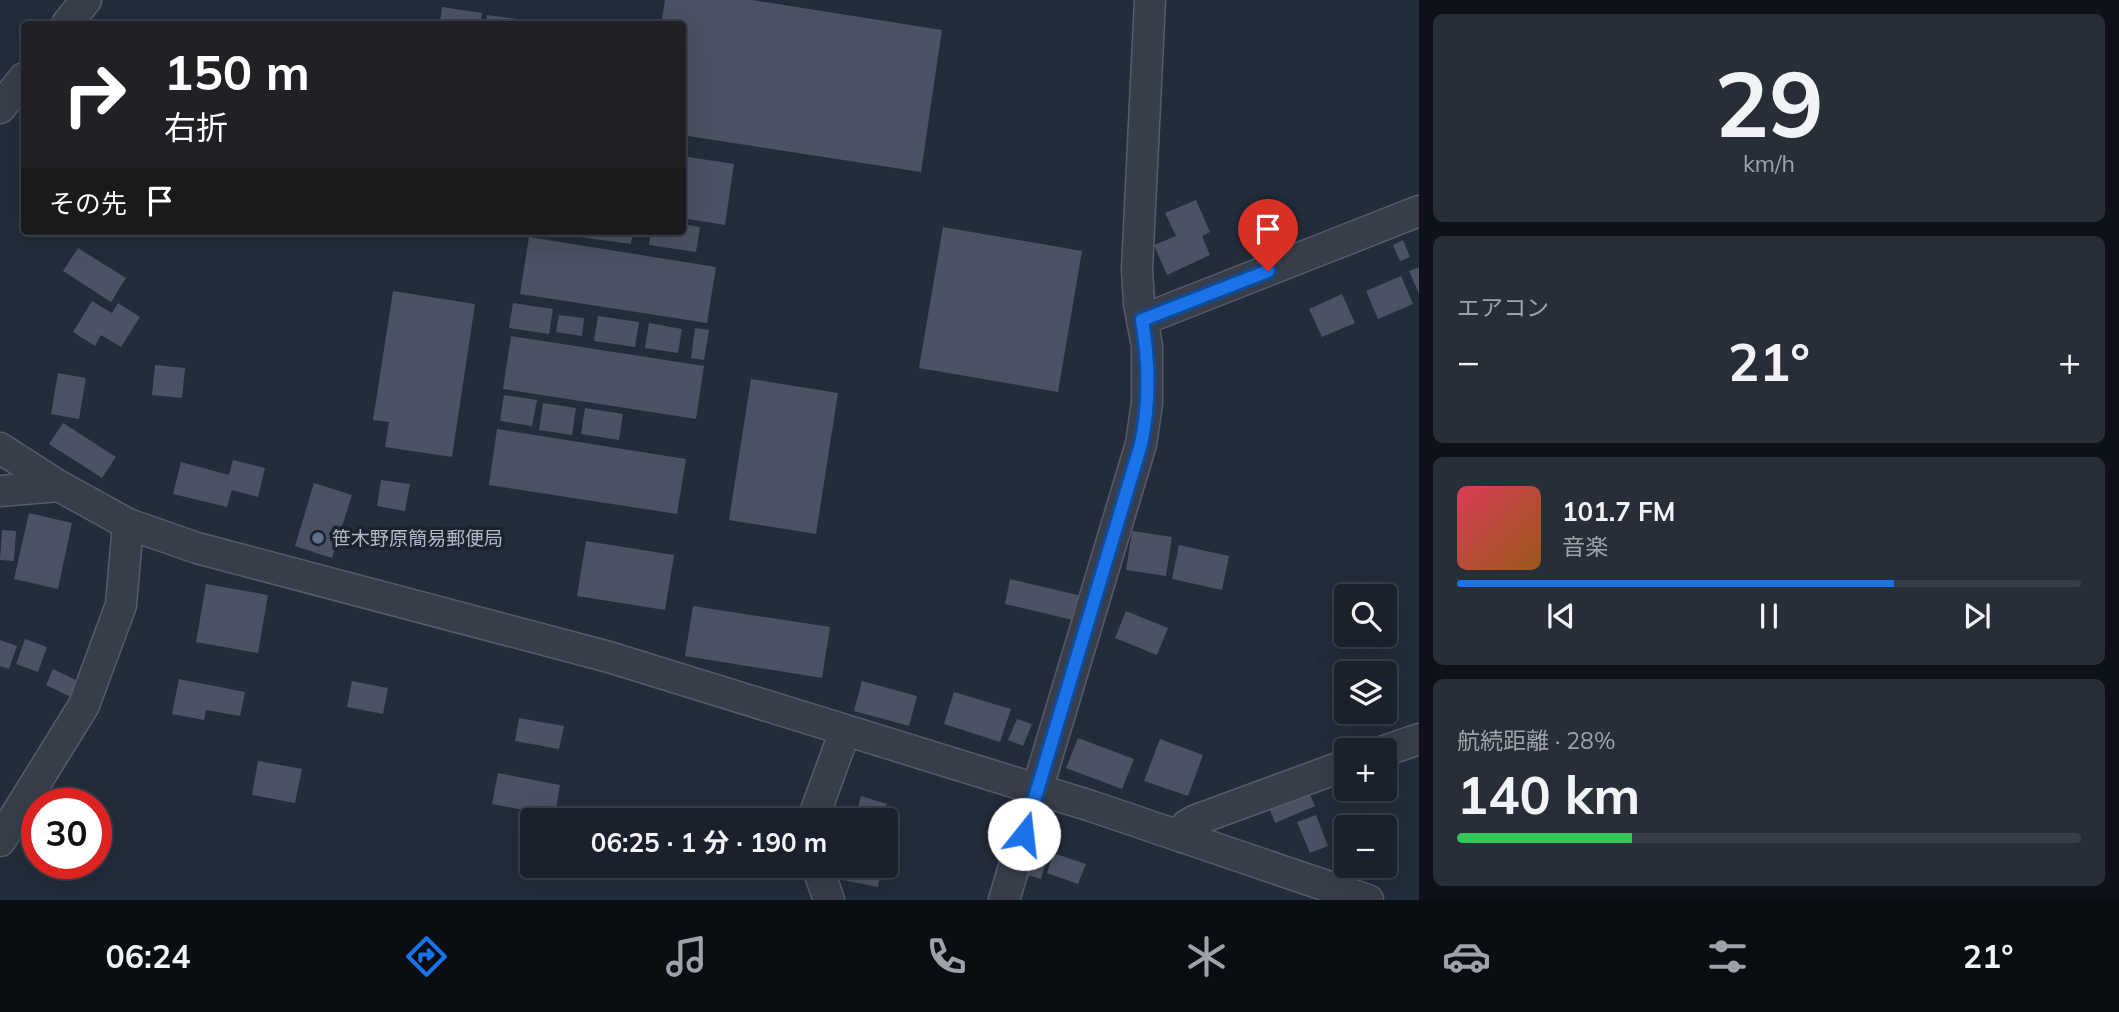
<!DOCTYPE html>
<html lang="ja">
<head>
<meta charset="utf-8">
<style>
	:root { --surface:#1a212c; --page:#272e38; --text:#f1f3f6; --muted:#9fa3a9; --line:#383e48; --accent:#1a73e8 }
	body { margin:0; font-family:Mulish,"Noto Sans JP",sans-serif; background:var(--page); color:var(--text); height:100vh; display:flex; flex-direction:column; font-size:26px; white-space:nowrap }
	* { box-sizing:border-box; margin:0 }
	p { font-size:23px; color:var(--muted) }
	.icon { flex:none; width:38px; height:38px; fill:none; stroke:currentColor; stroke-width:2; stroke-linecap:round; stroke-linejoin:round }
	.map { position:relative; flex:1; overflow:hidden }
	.details { display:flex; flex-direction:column; gap:14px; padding:14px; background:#0e1218; width:700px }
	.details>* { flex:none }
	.banner { position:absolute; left:21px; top:21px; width:665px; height:214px; border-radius:7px; box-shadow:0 7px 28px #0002,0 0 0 2px var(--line); background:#202124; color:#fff; overflow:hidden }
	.buttons { position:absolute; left:1334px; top:584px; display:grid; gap:14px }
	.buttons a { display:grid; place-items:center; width:63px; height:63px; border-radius:7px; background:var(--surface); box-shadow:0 7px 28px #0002,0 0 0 2px var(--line); font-size:35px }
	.speed { position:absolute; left:21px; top:788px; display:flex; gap:14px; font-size:35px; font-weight:700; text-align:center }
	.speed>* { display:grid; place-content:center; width:91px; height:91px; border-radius:50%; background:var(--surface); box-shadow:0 7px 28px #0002,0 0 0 2px var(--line); line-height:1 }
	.speed .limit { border:10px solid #d22; background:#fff; color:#111 }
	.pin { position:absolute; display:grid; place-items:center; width:60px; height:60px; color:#fff; margin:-72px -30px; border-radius:50% 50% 50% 0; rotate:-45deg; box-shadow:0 0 7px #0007 }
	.pin .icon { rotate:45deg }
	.me { position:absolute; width:77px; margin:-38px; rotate:16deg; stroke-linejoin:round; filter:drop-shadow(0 0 5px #0008) }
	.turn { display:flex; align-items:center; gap:24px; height:147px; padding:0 28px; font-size:32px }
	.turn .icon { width:91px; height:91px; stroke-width:2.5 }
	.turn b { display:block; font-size:49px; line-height:60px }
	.then { display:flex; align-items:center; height:66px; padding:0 28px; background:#0003; gap:14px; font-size:26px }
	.big { font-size:52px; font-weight:700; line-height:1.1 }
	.details .card { flex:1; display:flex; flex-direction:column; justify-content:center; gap:10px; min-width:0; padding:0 24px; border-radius:10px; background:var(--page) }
	.details .dial { align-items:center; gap:0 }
	.dial b { font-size:91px; line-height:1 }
	.song { display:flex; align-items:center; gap:21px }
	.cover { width:84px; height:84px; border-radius:10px; background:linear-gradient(135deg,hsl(350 70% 55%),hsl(30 70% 35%)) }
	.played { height:7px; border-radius:4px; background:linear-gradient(90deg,var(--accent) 70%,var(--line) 70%) }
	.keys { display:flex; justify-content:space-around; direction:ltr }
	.heat { display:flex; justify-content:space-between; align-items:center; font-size:38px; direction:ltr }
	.charge { height:10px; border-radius:5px; background:linear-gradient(90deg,#34c759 28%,var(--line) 0) }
	.trip { position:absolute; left:520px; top:808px; width:378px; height:70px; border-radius:7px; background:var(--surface); box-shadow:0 7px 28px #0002,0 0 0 2px var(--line); font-weight:700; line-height:70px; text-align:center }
	.menu { display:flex; height:112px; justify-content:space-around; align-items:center; background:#0a0d12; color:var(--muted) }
	.menu .icon { width:49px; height:49px }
	.menu .current { color:var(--accent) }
	.menu b { font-size:32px; color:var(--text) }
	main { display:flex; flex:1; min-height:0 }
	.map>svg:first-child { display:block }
	.building { fill:#4a5263 }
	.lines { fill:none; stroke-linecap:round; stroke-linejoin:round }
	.minor-casing { stroke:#555c68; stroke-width:33 }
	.minor { stroke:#373e4a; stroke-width:30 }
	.route-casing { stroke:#114b97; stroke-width:18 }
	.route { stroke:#1a73e8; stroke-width:12 }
	.service-dot { fill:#5c6f8a; stroke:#1c232f; stroke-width:2.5 }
	.labels { text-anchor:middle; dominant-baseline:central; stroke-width:7; stroke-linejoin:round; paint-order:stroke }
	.poi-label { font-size:19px; fill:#b2b9c6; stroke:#1c232f; text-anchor:start }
</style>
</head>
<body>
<main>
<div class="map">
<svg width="1419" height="900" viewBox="0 0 1419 900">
	<rect width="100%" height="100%" fill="#232c3a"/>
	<g class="building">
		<path d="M 665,0 L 752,0 L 942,30 L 921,172 L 682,135 L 682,24 L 661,24 Z"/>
		<path d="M 442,7 L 482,13 L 481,24 L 440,24 Z"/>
		<path d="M 487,15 L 518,19 L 517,24 L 485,24 Z"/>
		<path d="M 682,156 L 734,164 L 725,225 L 682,218 Z"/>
		<path d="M 1196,200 L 1210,232 L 1202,236 L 1210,255 L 1167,275 L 1154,245 L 1176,236 L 1165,213 Z"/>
		<path d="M 682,224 L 700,227 L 696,252 L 649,245 L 651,231 L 682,231 Z"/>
		<path d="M 943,227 L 1082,251 L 1058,392 L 919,368 Z"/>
		<path d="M 581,231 L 633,231 L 631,244 L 580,237 Z"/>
		<path d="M 529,237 L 716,267 L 707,323 L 520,294 Z"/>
		<path d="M 1403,240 L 1410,257 L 1400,261 L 1393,245 Z"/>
		<path d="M 78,248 L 126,278 L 111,302 L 63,271 Z"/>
		<path d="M 1419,267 L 1419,294 L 1409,271 Z"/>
		<path d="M 1401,276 L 1413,304 L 1378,319 L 1366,291 Z"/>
		<path d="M 393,291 L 475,304 L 452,457 L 385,447 L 389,422 L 373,420 Z"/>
		<path d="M 1342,294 L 1355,323 L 1322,337 L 1309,309 Z"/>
		<path d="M 92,301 L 112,313 L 118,303 L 140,317 L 121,347 L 101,335 L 95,346 L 73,332 Z"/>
		<path d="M 513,303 L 553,309 L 549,334 L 509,328 Z"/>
		<path d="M 559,315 L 584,318 L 582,336 L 556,332 Z"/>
		<path d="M 598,316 L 639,322 L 635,347 L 594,341 Z"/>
		<path d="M 649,323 L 682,329 L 678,353 L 645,348 Z"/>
		<path d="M 695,328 L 709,330 L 704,360 L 691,358 Z"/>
		<path d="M 511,336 L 704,366 L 696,419 L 503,389 Z"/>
		<path d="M 155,365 L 185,368 L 182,398 L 152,395 Z"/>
		<path d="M 58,373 L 86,378 L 79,419 L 51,414 Z"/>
		<path d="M 751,379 L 838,393 L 816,534 L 729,520 Z"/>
		<path d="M 504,395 L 537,400 L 532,426 L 500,421 Z"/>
		<path d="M 543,403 L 576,408 L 572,435 L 539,430 Z"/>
		<path d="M 585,408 L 623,414 L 619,440 L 581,434 Z"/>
		<path d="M 63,423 L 116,457 L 102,478 L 49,444 Z"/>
		<path d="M 497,429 L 686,459 L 677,514 L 489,485 Z"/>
		<path d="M 233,460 L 265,468 L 258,497 L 232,490 L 227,507 L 173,494 L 181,462 L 229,475 Z"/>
		<path d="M 381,480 L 410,484 L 405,511 L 377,506 Z"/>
		<path d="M 314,483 L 352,495 L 332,558 L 295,546 Z"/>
		<path d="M 29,513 L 72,523 L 58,589 L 14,579 Z"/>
		<path d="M 2,530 L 16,531 L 14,561 L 0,560 Z"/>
		<path d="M 1132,531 L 1172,537 L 1166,576 L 1126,570 Z"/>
		<path d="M 586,541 L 674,555 L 665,610 L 577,596 Z"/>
		<path d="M 1179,545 L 1229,556 L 1222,590 L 1172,579 Z"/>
		<path d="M 1010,579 L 1082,596 L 1077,621 L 1005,604 Z"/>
		<path d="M 206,584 L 268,595 L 258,653 L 196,642 Z"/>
		<path d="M 693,606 L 830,627 L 822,678 L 685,656 Z"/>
		<path d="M 1126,611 L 1168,628 L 1157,655 L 1115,638 Z"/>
		<path d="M 25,639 L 47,647 L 38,672 L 16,664 Z"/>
		<path d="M 0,640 L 17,646 L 9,669 L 0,666 Z"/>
		<path d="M 53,669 L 80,682 L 73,698 L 46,685 Z"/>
		<path d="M 179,679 L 245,692 L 240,716 L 206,710 L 204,720 L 172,714 Z"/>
		<path d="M 352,681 L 388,688 L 383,714 L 347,707 Z"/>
		<path d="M 862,681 L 917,696 L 909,726 L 854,711 Z"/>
		<path d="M 954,692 L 1011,709 L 1000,742 L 944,724 Z"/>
		<path d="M 519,718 L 564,726 L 559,749 L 515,741 Z"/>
		<path d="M 1017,719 L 1032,724 L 1023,746 L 1008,740 Z"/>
		<path d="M 1078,738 L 1134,759 L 1122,789 L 1066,768 Z"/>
		<path d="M 1160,739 L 1203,755 L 1188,796 L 1144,781 Z"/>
		<path d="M 258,761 L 302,769 L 295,803 L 252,795 Z"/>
		<path d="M 498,773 L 560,785 L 555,816 L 492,804 Z"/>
		<path d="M 1306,786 L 1315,806 L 1275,823 L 1267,802 Z"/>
		<path d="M 861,796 L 887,804 L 882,821 L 855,819 Z"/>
		<path d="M 1316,815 L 1328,846 L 1310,853 L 1297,822 Z"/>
		<path d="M 1053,853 L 1086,864 L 1078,884 L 1047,873 Z"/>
		<path d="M 1025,855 L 1046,861 L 1041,879 L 1020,873 Z"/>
		<path d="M 840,866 L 882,866 L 878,887 L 838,879 Z"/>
	</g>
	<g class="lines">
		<g class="minor-casing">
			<g id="minor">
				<path d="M 67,24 L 86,0"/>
				<path d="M 0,108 L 24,78"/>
				<path d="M 1142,320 L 1419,211"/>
				<path d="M 0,448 L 59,486 L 128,524 L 197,548 L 609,657 L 1091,806 L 1368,900"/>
				<path d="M 0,491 L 59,486"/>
				<path d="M 1384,751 L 1419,739"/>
				<path d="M 815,821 L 815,813 L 845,731"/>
				<path d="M 1182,837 L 1187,825 L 1196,820 L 1346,765"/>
				<path d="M 0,841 L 84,705 L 121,605 L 128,524"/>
				<path d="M 817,866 L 829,900"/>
				<path d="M 1004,900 L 1141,444 L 1147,403 L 1147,346 L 1139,303 L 1137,269 L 1150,0"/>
			</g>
		</g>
		<use href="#minor" class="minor"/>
	</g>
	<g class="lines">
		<g class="route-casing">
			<path id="route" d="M 1024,834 L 1141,444 C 1150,403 1149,361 1142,320 L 1268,271"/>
		</g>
		<use href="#route" class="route"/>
	</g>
	<circle class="service-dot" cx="318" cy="538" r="7"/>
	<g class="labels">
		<g class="poi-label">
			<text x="332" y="538">笹木野原簡易郵便局</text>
		</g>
	</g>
</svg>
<div class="buttons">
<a><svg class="icon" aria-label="search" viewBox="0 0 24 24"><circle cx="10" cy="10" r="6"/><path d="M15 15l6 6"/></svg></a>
<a><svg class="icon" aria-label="layers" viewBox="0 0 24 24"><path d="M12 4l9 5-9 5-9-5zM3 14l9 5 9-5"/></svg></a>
<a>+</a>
<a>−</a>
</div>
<div class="speed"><div class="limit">30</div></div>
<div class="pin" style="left:1268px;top:271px;background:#d93025"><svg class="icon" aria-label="arrive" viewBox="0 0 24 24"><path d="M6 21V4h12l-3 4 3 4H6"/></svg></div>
<svg class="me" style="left:1024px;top:834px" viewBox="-20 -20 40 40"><circle r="19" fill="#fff"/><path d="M0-13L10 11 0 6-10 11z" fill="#1a73e8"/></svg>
<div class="trip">06:25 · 1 分 · 190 m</div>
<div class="banner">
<div class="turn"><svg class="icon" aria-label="right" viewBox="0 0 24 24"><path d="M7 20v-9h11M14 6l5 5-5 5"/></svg><div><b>150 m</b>右折</div></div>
<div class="then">その先<svg class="icon" aria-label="arrive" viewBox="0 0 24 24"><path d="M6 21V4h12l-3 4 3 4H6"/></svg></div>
</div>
</div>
<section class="details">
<div class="card dial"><b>29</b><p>km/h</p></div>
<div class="card"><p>エアコン</p>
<div class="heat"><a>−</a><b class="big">21°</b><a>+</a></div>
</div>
<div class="card">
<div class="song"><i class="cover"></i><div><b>101.7 FM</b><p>音楽</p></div></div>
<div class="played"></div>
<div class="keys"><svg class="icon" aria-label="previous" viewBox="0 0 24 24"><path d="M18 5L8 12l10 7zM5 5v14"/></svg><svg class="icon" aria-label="pause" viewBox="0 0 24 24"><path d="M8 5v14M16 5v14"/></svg><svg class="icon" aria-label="next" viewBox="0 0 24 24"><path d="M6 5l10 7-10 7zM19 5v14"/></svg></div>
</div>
<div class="card"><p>航続距離 · 28%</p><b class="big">140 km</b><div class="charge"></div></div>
</section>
</main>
<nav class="menu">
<b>06:24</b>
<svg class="icon current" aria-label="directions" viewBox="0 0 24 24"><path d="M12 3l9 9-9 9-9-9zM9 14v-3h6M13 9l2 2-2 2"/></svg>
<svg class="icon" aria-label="music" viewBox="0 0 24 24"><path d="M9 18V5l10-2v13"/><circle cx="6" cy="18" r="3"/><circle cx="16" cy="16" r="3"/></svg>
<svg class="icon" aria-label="phone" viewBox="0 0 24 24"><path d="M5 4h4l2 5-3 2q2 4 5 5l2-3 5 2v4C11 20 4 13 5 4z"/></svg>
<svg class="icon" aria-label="climate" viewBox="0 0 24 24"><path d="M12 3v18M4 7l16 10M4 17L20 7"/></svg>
<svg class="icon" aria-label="car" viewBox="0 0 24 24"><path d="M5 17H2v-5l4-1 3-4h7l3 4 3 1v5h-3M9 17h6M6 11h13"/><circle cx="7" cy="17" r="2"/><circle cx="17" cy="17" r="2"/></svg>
<svg class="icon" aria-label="filters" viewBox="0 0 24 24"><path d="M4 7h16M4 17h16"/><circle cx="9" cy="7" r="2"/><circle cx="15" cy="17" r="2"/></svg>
<b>21°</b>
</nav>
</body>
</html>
